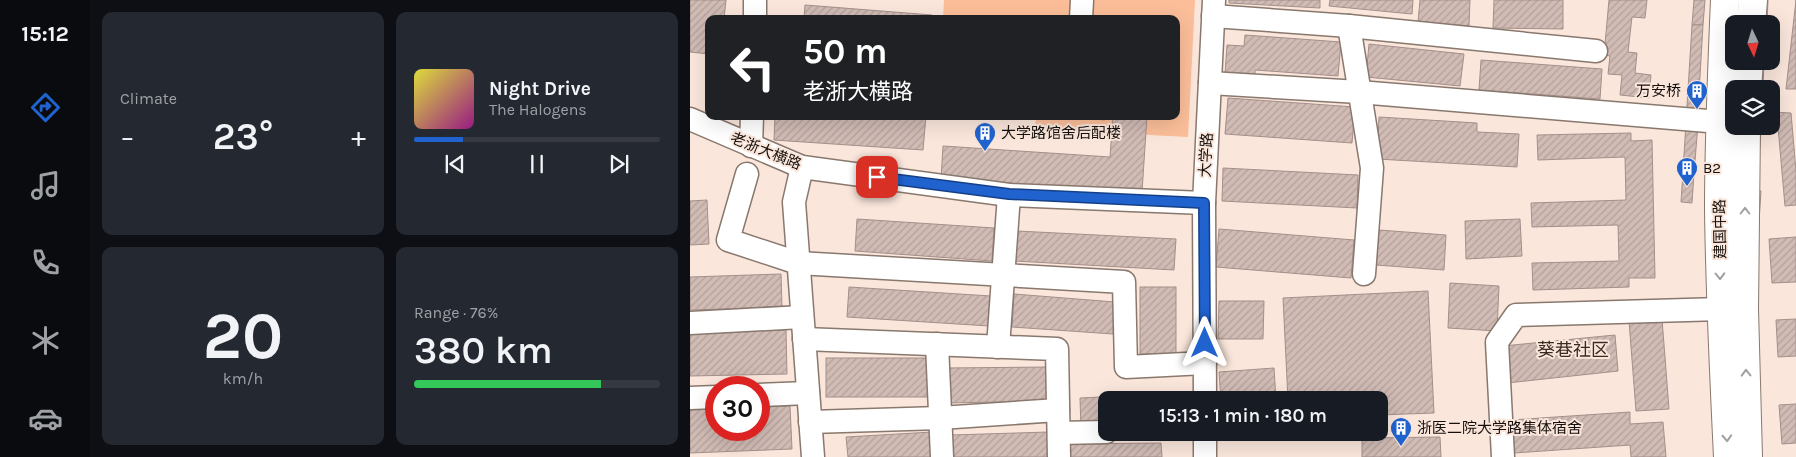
<!DOCTYPE html>
<html lang="en">
<head>
<meta charset="utf-8">
<style>
	:root { --surface:#171b24; --page:#242831; --text:#f1f3f6; --muted:#9ea1a6; --line:#363941; --accent:#2063cf }
	body { margin:0; font-family:Karla,"Noto Sans SC",sans-serif; background:var(--page); color:var(--text); height:100vh; display:flex; flex-direction:column; font-size:19px; white-space:nowrap }
	* { box-sizing:border-box; margin:0 }
	p { font-size:16px; color:var(--muted) }
	.icon { flex:none; width:28px; height:28px; fill:none; stroke:currentColor; stroke-width:2; stroke-linecap:round; stroke-linejoin:round }
	.map { position:relative; flex:1; overflow:hidden }
	.details { display:flex; flex-direction:column; gap:12px; padding:12px; background:#0d0f14; width:600px }
	.details>* { flex:none }
	.guide { position:absolute; left:15px; top:15px; width:475px; height:105px; border-radius:10px; box-shadow:0 5px 20px #0002; background:#202124; color:#fff; overflow:hidden }
	.needle { width:32px; rotate:176deg }
	.fabs { position:absolute; left:1035px; top:15px; display:grid; gap:10px }
	.fabs a { display:grid; place-items:center; width:55px; height:55px; border-radius:10px; background:var(--surface); box-shadow:0 5px 20px #0002; font-size:25px }
	.speed { position:absolute; left:15px; top:376px; display:flex; gap:10px; font-size:25px; font-weight:700; text-align:center }
	.speed>* { display:grid; place-content:center; width:65px; height:65px; border-radius:50%; background:var(--surface); box-shadow:0 5px 20px #0002; line-height:1 }
	.speed .limit { border:8px solid #d22; background:#fff; color:#111 }
	.pin { position:absolute; display:grid; place-items:center; width:42px; height:42px; color:#fff; margin:-21px; border-radius:10px; box-shadow:0 2px 8px #0006 }
	.me { position:absolute; width:55px; margin:-28px; rotate:0deg; stroke-linejoin:round; filter:drop-shadow(0 0 4px #0008) }
	.turn { display:flex; align-items:center; gap:18px; height:105px; padding:0 15px; font-size:22px }
	.turn .icon { width:65px; height:65px; stroke-width:2.5 }
	.turn b { display:block; font-size:35px; line-height:42px }
	.big { font-size:38px; font-weight:600; line-height:1.1 }
	.details .tile { flex:1; display:flex; flex-direction:column; justify-content:center; gap:8px; min-width:0; padding:0 18px; border-radius:10px; background:var(--page) }
	.details .dial { align-items:center; gap:0 }
	.dial b { font-size:65px; line-height:1 }
	.song { display:flex; align-items:center; gap:15px }
	.cover { width:60px; height:60px; border-radius:8px; background:linear-gradient(135deg,hsl(60 70% 55%),hsl(310 70% 35%)) }
	.played { height:5px; border-radius:2px; background:linear-gradient(90deg,var(--accent) 20%,var(--line) 20%) }
	.keys { display:flex; justify-content:space-around; direction:ltr }
	.heat { display:flex; justify-content:space-between; align-items:center; font-size:28px; direction:ltr }
	.charge { height:8px; border-radius:4px; background:linear-gradient(90deg,#34c759 76%,var(--line) 0) }
	.details .tiles { flex:1; display:grid; gap:12px; grid-template-columns:repeat(2,1fr) }
	.trip { position:absolute; left:408px; top:391px; width:290px; height:50px; border-radius:10px; background:var(--surface); box-shadow:0 5px 20px #0002; font-weight:600; line-height:50px; text-align:center }
	main { display:flex; flex:1; min-height:0 }
	.menu { display:flex; flex-direction:column; width:90px; justify-content:space-around; align-items:center; background:#090b0e; color:var(--muted) }
	.menu .icon { width:35px; height:35px }
	.menu .active { color:var(--accent) }
	.menu b { font-size:22px; color:var(--text) }
	.map>svg:first-child { display:block }
	.green { fill:#fbbe99 }
	.building { fill:url(#building-hatch); stroke:#a48f8a }
	.lines { fill:none; stroke-linecap:round; stroke-linejoin:round }
	.minor-casing { stroke:#89786d; stroke-width:25 }
	.major-casing { stroke:#89786d; stroke-width:30 }
	.minor { stroke:#fff; stroke-width:22 }
	.major { stroke:#fff; stroke-width:28 }
	.oneway { stroke:#a29f9e }
	.route-casing { stroke:#154087; stroke-width:12 }
	.route { stroke:#2063cf; stroke-width:9 }
	.labels { text-anchor:middle; dominant-baseline:central; stroke-width:4; stroke-linejoin:round; paint-order:stroke }
	.poi-label { font-size:15px; fill:#16100c; stroke:#fae6db; text-anchor:start }
	.street-label { font-size:15px; fill:#16100c; stroke:#fae6db }
	.quarter-label { font-size:18px; fill:#392a22; stroke:#fae6db }
</style>
</head>
<body>
<main>
<nav class="menu">
<b>15:12</b>
<svg class="icon active" aria-label="directions" viewBox="0 0 24 24"><path d="M12 3l9 9-9 9-9-9zM9 14v-3h6M13 9l2 2-2 2"/></svg>
<svg class="icon" aria-label="music" viewBox="0 0 24 24"><path d="M9 18V5l10-2v13"/><circle cx="6" cy="18" r="3"/><circle cx="16" cy="16" r="3"/></svg>
<svg class="icon" aria-label="phone" viewBox="0 0 24 24"><path d="M5 4h4l2 5-3 2q2 4 5 5l2-3 5 2v4C11 20 4 13 5 4z"/></svg>
<svg class="icon" aria-label="climate" viewBox="0 0 24 24"><path d="M12 3v18M4 7l16 10M4 17L20 7"/></svg>
<svg class="icon" aria-label="car" viewBox="0 0 24 24"><path d="M5 17H2v-5l4-1 3-4h7l3 4 3 1v5h-3M9 17h6M6 11h13"/><circle cx="7" cy="17" r="2"/><circle cx="17" cy="17" r="2"/></svg>
</nav>
<section class="details">
<div class="tiles">
<div class="tile"><p>Climate</p>
<div class="heat"><a>−</a><b class="big">23°</b><a>+</a></div>
</div>
<div class="tile">
<div class="song"><i class="cover"></i><div><b>Night Drive</b><p>The Halogens</p></div></div>
<div class="played"></div>
<div class="keys"><svg class="icon" aria-label="previous" viewBox="0 0 24 24"><path d="M18 5L8 12l10 7zM5 5v14"/></svg><svg class="icon" aria-label="pause" viewBox="0 0 24 24"><path d="M8 5v14M16 5v14"/></svg><svg class="icon" aria-label="next" viewBox="0 0 24 24"><path d="M6 5l10 7-10 7zM19 5v14"/></svg></div>
</div>
<div class="tile dial"><b>20</b><p>km/h</p></div>
<div class="tile"><p>Range · 76%</p><b class="big">380 km</b><div class="charge"></div></div>
</div>
</section>
<div class="map">
<svg width="1106" height="457" viewBox="0 0 1106 457">
	<defs>
		<pattern id="building-hatch" width="6" height="6" patternUnits="userSpaceOnUse" patternTransform="scale(1.25)"><rect width="6" height="6" fill="#d1bbb5"/><path d="M-1 1l2-2M0 6l6-6M5 7l2-2" fill="none" stroke="#b3a09a"/></pattern>
	</defs>
	<rect width="100%" height="100%" fill="#fae6db"/>
	<path class="green" d="M 254,0 L 505,0 L 498,137 L 345,129 L 346,116 L 486,116 L 486,19 L 253,19 Z"/>
	<g class="building">
		<path d="M 0,0 L 36,0 L 34,19 L 19,19 L 19,54 L 0,52 Z"/>
		<path d="M 539,0 L 630,0 L 630,8 L 539,3 Z"/>
		<path d="M 640,0 L 723,0 L 722,14 L 639,6 Z"/>
		<path d="M 730,0 L 780,0 L 779,26 L 728,22 Z"/>
		<path d="M 804,0 L 873,0 L 873,29 L 803,28 Z"/>
		<path d="M 919,0 L 957,0 L 955,18 L 942,17 L 938,52 L 947,53 L 945,73 L 961,75 L 959,98 L 930,95 L 932,75 L 918,74 L 920,56 L 914,55 Z"/>
		<path d="M 1004,0 L 1015,0 L 1013,25 L 1002,25 Z"/>
		<path d="M 1032,0 L 1078,0 L 1077,24 L 1044,24 L 1044,61 L 1074,61 L 1073,89 L 1044,89 L 1044,126 L 1081,126 L 1081,112 L 1101,113 L 1106,171 L 1106,205 L 1095,206 L 1088,127 L 1071,126 L 1067,191 L 1071,191 L 1069,221 L 1017,219 L 1025,125 L 1008,124 L 1004,173 L 993,171 L 1002,25 L 1013,25 L 1008,110 L 1026,111 Z"/>
		<path d="M 1106,0 L 1106,89 L 1096,89 Z"/>
		<path d="M 115,5 L 242,15 L 242,19 L 114,19 Z"/>
		<path d="M 555,35 L 651,42 L 648,76 L 565,70 L 565,76 L 535,74 L 537,45 L 554,46 Z"/>
		<path d="M 679,44 L 774,54 L 770,86 L 676,77 Z"/>
		<path d="M 791,60 L 912,69 L 910,99 L 789,90 Z"/>
		<path d="M 538,98 L 665,107 L 662,143 L 535,134 Z"/>
		<path d="M 85,116 L 236,116 L 233,150 L 84,140 Z"/>
		<path d="M 367,116 L 416,116 L 415,120 Z"/>
		<path d="M 423,116 L 457,116 L 452,192 L 251,179 L 253,146 L 420,157 Z"/>
		<path d="M 689,117 L 787,123 L 787,132 L 829,134 L 827,167 L 687,159 Z"/>
		<path d="M 941,133 L 941,141 L 962,140 L 965,278 L 939,278 L 939,287 L 843,290 L 842,263 L 929,261 L 928,225 L 842,227 L 841,203 L 936,200 L 935,157 L 848,160 L 847,135 Z"/>
		<path d="M 533,168 L 668,175 L 667,208 L 532,201 Z"/>
		<path d="M 993,171 L 1004,173 L 1002,203 L 991,202 Z"/>
		<path d="M 17,200 L 19,244 L 0,245 L 0,201 Z"/>
		<path d="M 167,219 L 304,228 L 302,261 L 165,251 Z"/>
		<path d="M 830,219 L 832,256 L 776,259 L 775,221 Z"/>
		<path d="M 529,229 L 664,240 L 661,278 L 526,267 Z"/>
		<path d="M 689,230 L 756,235 L 754,270 L 686,265 Z"/>
		<path d="M 327,231 L 486,239 L 484,270 L 325,261 Z"/>
		<path d="M 1106,237 L 1106,282 L 1082,283 L 1079,239 Z"/>
		<path d="M 91,274 L 92,307 L 0,310 L 0,277 Z"/>
		<path d="M 760,283 L 809,286 L 807,331 L 758,328 Z"/>
		<path d="M 159,287 L 301,296 L 299,326 L 157,317 Z"/>
		<rect x="450" y="287" width="36" height="67"/>
		<path d="M 738,291 L 744,413 L 689,415 L 689,400 L 598,400 L 593,298 Z"/>
		<path d="M 324,294 L 425,302 L 423,334 L 322,327 Z"/>
		<path d="M 529,301 L 574,301 L 573,339 L 528,339 Z"/>
		<path d="M 972,319 L 979,409 L 946,411 L 939,321 Z"/>
		<path d="M 1106,319 L 1106,356 L 1088,357 L 1086,320 Z"/>
		<path d="M 96,330 L 97,374 L 0,376 L 0,332 Z"/>
		<path d="M 925,335 L 928,371 L 817,383 L 813,346 Z"/>
		<rect x="136" y="358" width="104" height="39"/>
		<path d="M 358,367 L 358,401 L 257,403 L 256,368 Z"/>
		<path d="M 584,368 L 586,400 L 531,400 L 529,372 Z"/>
		<path d="M 471,394 L 472,400 L 416,400 L 416,428 L 391,429 L 390,398 Z"/>
		<path d="M 1106,404 L 1106,443 L 1092,444 L 1089,405 Z"/>
		<path d="M 100,406 L 102,449 L 0,453 L 0,410 L 26,409 L 26,430 L 69,430 L 69,407 Z"/>
		<path d="M 940,412 L 940,424 L 973,422 L 976,457 L 941,457 L 940,445 L 824,453 L 821,420 Z"/>
		<path d="M 242,432 L 243,457 L 158,457 L 156,437 Z"/>
		<path d="M 359,432 L 359,457 L 261,457 L 261,435 Z"/>
		<path d="M 750,437 L 751,457 L 672,457 L 672,438 Z"/>
		<path d="M 471,443 L 472,457 L 376,457 L 375,444 Z"/>
	</g>
	<g class="lines">
		<g class="minor-casing">
			<g id="minor">
				<path d="M 523,16 L 659,26 L 906,51"/>
				<path d="M 65,19 L 65,0"/>
				<path d="M 391,19 L 392,0"/>
				<path d="M 659,26 L 682,168 L 674,274"/>
				<path d="M 520,83 L 669,92 L 1030,122 L 1044,121"/>
				<path d="M 0,119 L 112,167 L 319,195 L 514,203"/>
				<path d="M 61,146 L 62,116"/>
				<path d="M 112,167 L 104,202 L 123,457"/>
				<path d="M 57,174 L 38,240 L 108,263 L 434,282 L 436,367 L 515,363"/>
				<path d="M 0,323 L 112,317"/>
				<path d="M 114,339 L 367,349 L 369,457"/>
				<path d="M 247,344 L 252,457"/>
				<path d="M 308,347 L 319,195"/>
				<path d="M 69,395 L 118,393"/>
				<path d="M 0,398 L 26,397"/>
				<path d="M 515,400 L 514,203 L 524,0"/>
				<path d="M 120,422 L 250,418 L 368,410"/>
				<path d="M 515,432 L 515,457"/>
				<path d="M 369,433 L 416,432"/>
				<path d="M 813,457 L 807,342 L 826,315 L 1031,309"/>
			</g>
		</g>
		<g class="major-casing">
			<g id="major">
				<path d="M 1035,0 C 1032,70 1029,140 1029,209 C 1030,292 1034,375 1038,457"/>
				<path d="M 1061,24 L 1063,0"/>
				<path d="M 1057,89 L 1059,61"/>
				<path d="M 1056,126 L 1054,309 L 1058,457"/>
			</g>
		</g>
		<use href="#minor" class="minor"/>
		<use href="#major" class="major"/>
	</g>
	<defs><path id="oneway-chevron" d="M-2-3.5L2.5 0L-2 3.5" fill="none" stroke-width="1.6" stroke-linecap="round" stroke-linejoin="round" transform="scale(1.25)"/></defs>
	<g class="oneway">
		<use href="#oneway-chevron" transform="translate(1055 211) rotate(-90)"/>
		<use href="#oneway-chevron" transform="translate(1030 276) rotate(89)"/>
		<use href="#oneway-chevron" transform="translate(1056 373) rotate(-91)"/>
		<use href="#oneway-chevron" transform="translate(1037 438) rotate(87)"/>
	</g>
	<g class="lines">
		<g class="route-casing">
			<path id="route" d="M 187,177 L 319,194 L 514,203 L 515,343"/>
		</g>
		<use href="#route" class="route"/>
	</g>
	<defs>
		<g id="building-pin" transform="scale(1.125)"><path d="M0 17L-7.5 6A9.5 9.5 0 1 1 7.5 6Z" fill="#2063cf" stroke="#fae6db"/><path d="M-4-6H4V6H1V3H-1V6H-4ZM-2.5-4.3h1.7v1.8h-1.7ZM.8-4.3h1.7v1.8H.8ZM-2.5-1h1.7V.8h-1.7ZM.8-1h1.7V.8H.8Z" fill="#fff"/></g>
	</defs>
	<g fill-rule="evenodd">
		<use href="#building-pin" x="1007" y="91"/>
		<use href="#building-pin" x="295" y="133"/>
		<use href="#building-pin" x="997" y="168"/>
		<use href="#building-pin" x="711" y="428"/>
	</g>
	<g class="labels">
		<g class="poi-label">
			<text x="991" y="91" text-anchor="end">万安桥</text>
			<text x="311" y="133">大学路馆舍后配楼</text>
			<text x="1013" y="168">B2</text>
			<text x="727" y="428">浙医二院大学路集体宿舍</text>
		</g>
		<g class="street-label">
			<text transform="translate(76 151) rotate(22)">老浙大横路</text>
			<text transform="translate(516 155) rotate(-87)">大学路</text>
			<text transform="translate(1030 229) rotate(-91)">建国中路</text>
		</g>
		<g class="quarter-label">
			<text x="883" y="350">葵巷社区</text>
		</g>
	</g>
</svg>
<div class="fabs">
<a><svg class="needle" viewBox="-14 -14 28 28"><path d="M0-13l5 13h-10z" fill="#e53935"/><path d="M0 13l5-13h-10z" fill="#9ea1a6"/></svg></a>
<a><svg class="icon" aria-label="layers" viewBox="0 0 24 24"><path d="M12 4l9 5-9 5-9-5zM3 14l9 5 9-5"/></svg></a>
</div>
<div class="speed"><div class="limit">30</div></div>
<div class="pin" style="left:187px;top:177px;background:#d93025"><svg class="icon" aria-label="arrive" viewBox="0 0 24 24"><path d="M6 21V4h12l-3 4 3 4H6"/></svg></div>
<svg class="me" style="left:515px;top:343px" viewBox="-20 -20 40 40"><path d="M0-17L14 15 0 8-14 15z" fill="#2063cf" stroke="#fff" stroke-width="4"/></svg>
<div class="trip">15:13 · 1 min · 180 m</div>
<div class="guide">
<div class="turn"><svg class="icon" aria-label="left" viewBox="0 0 24 24"><path d="M17 20v-9H6M10 6l-5 5 5 5"/></svg><div><b>50 m</b>老浙大横路</div></div>
</div>
</div>
</main>
</body>
</html>
